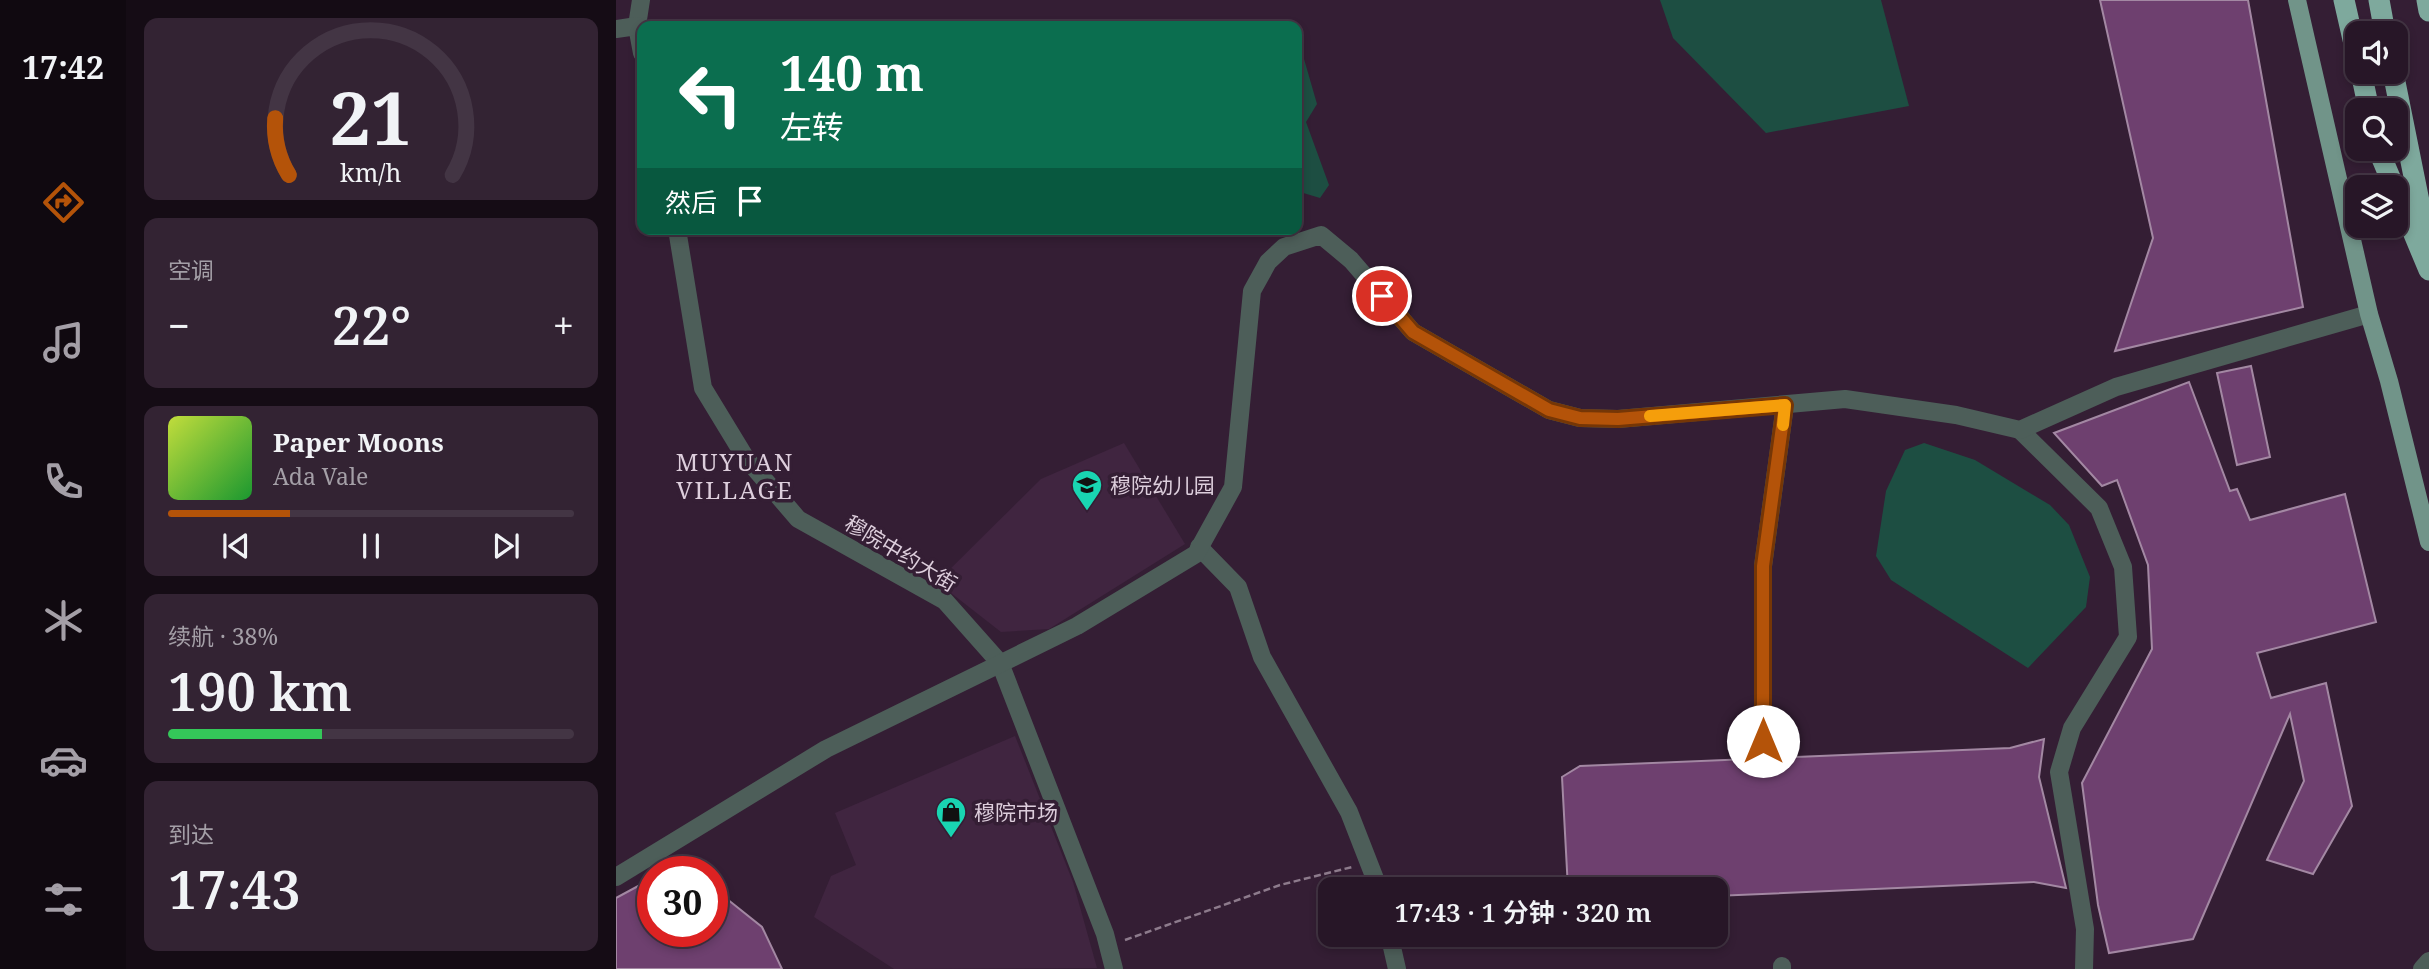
<!DOCTYPE html>
<html lang="zh">
<head>
<meta charset="utf-8">
<style>
	:root { --surface:#271627; --page:#332333; --text:#f1f3f6; --muted:#a49fa7; --line:#433544; --accent:#b45309 }
	body { margin:0; font-family:"Noto Serif","Noto Sans SC",serif; background:var(--page); color:var(--text); height:100vh; display:flex; flex-direction:column; font-size:26px; white-space:nowrap }
	* { box-sizing:border-box; margin:0 }
	p { font-size:23px; color:var(--muted) }
	.icon { flex:none; width:38px; height:38px; fill:none; stroke:currentColor; stroke-width:2; stroke-linecap:round; stroke-linejoin:round }
	.map { position:relative; flex:1; overflow:hidden }
	.side { display:flex; flex-direction:column; gap:18px; padding:18px; background:#150c15; width:490px }
	.side>* { flex:none }
	.top-card { position:absolute; left:21px; top:21px; width:665px; height:214px; border-radius:14px; box-shadow:0 4px 10px #0003,0 0 0 2px var(--line); background:#0b6e4f; color:#fff; overflow:hidden }
	.tools { position:absolute; left:1729px; top:21px; display:grid; gap:14px }
	.tools a { display:grid; place-items:center; width:63px; height:63px; border-radius:14px; background:var(--surface); box-shadow:0 4px 10px #0003,0 0 0 2px var(--line); font-size:35px }
	.speed { position:absolute; left:21px; top:856px; display:flex; gap:14px; font-size:35px; font-weight:700; text-align:center }
	.speed>* { display:grid; place-content:center; width:91px; height:91px; border-radius:50%; background:var(--surface); box-shadow:0 4px 10px #0003,0 0 0 2px var(--line); line-height:1 }
	.speed .limit { border:10px solid #d22; background:#fff; color:#111 }
	.pin { position:absolute; display:grid; place-items:center; width:60px; height:60px; color:#fff; margin:-30px; border:4px solid #fff; border-radius:50%; box-shadow:0 2px 7px #0007 }
	.me { position:absolute; width:77px; margin:-38px; rotate:0deg; stroke-linejoin:round; filter:drop-shadow(0 0 5px #0008) }
	.turn { display:flex; align-items:center; gap:24px; height:147px; padding:0 28px; font-size:32px }
	.turn .icon { width:91px; height:91px; stroke-width:2.5 }
	.turn b { display:block; font-size:49px; line-height:60px }
	.then { display:flex; align-items:center; height:66px; padding:0 28px; background:#0003; gap:14px; font-size:26px }
	.big { font-size:52px; font-weight:600; line-height:1.1 }
	.side .tile { flex:1; display:flex; flex-direction:column; justify-content:center; gap:10px; min-width:0; padding:0 24px; border-radius:14px; background:var(--page) }
	.side .dial { align-items:center; gap:0 }
	.dial svg { height:182px; overflow:visible; fill:none; stroke:var(--line); stroke-width:7; stroke-linecap:round; text-anchor:middle }
	.dial text { fill:var(--text); stroke:none }
	.song { display:flex; align-items:center; gap:21px }
	.cover { width:84px; height:84px; border-radius:10px; background:linear-gradient(135deg,hsl(70 70% 55%),hsl(130 70% 35%)) }
	.played { height:7px; border-radius:4px; background:linear-gradient(90deg,var(--accent) 30%,var(--line) 30%) }
	.keys { display:flex; justify-content:space-around; direction:ltr }
	.heat { display:flex; justify-content:space-between; align-items:center; font-size:38px; direction:ltr }
	.charge { height:10px; border-radius:5px; background:linear-gradient(90deg,#34c759 38%,var(--line) 0) }
	.trip { position:absolute; left:702px; top:877px; width:410px; height:70px; border-radius:14px; background:var(--surface); box-shadow:0 4px 10px #0003,0 0 0 2px var(--line); font-weight:600; line-height:70px; text-align:center }
	main { display:flex; flex:1; min-height:0 }
	.dock { display:flex; flex-direction:column; width:126px; justify-content:space-around; align-items:center; background:#100910; color:var(--muted) }
	.dock .icon { width:49px; height:49px }
	.dock .on { color:var(--accent) }
	.dock b { font-size:32px; color:var(--text) }
	.map>svg:first-child { display:block }
	.built { fill:#402540 }
	.water { fill:#1d4e42 }
	.building { fill:#6e406f; stroke:#a388a3; stroke-width:2 }
	.lines { fill:none; stroke-linecap:round; stroke-linejoin:round }
	.path { stroke:#8d7b8c; stroke-width:2.5; stroke-dasharray:7 3.5; stroke-linecap:butt }
	.minor { stroke:#4d5e59; stroke-width:18 }
	.major { stroke:#719489; stroke-width:18 }
	.highway { stroke:#7ea99d; stroke-width:21 }
	.route-casing { stroke:#753606; stroke-width:18 }
	.route { stroke:#b45309; stroke-width:12 }
	.slow { stroke:#f59e0b; stroke-width:12 }
	.labels { text-anchor:middle; dominant-baseline:central; stroke-width:7; stroke-linejoin:round; paint-order:stroke }
	.poi-label { font-size:21px; fill:#ddcedc; stroke:#341e34; text-anchor:start }
	.street-label { font-size:21px; fill:#ddcedc; stroke:#341e34 }
	.quarter-label { font-size:24px; letter-spacing:2px; fill:#ddcedc; stroke:#341e34 }
</style>
</head>
<body>
<main>
<nav class="dock">
<b>17:42</b>
<svg class="icon on" aria-label="directions" viewBox="0 0 24 24"><path d="M12 3l9 9-9 9-9-9zM9 14v-3h6M13 9l2 2-2 2"/></svg>
<svg class="icon" aria-label="music" viewBox="0 0 24 24"><path d="M9 18V5l10-2v13"/><circle cx="6" cy="18" r="3"/><circle cx="16" cy="16" r="3"/></svg>
<svg class="icon" aria-label="phone" viewBox="0 0 24 24"><path d="M5 4h4l2 5-3 2q2 4 5 5l2-3 5 2v4C11 20 4 13 5 4z"/></svg>
<svg class="icon" aria-label="climate" viewBox="0 0 24 24"><path d="M12 3v18M4 7l16 10M4 17L20 7"/></svg>
<svg class="icon" aria-label="car" viewBox="0 0 24 24"><path d="M5 17H2v-5l4-1 3-4h7l3 4 3 1v5h-3M9 17h6M6 11h13"/><circle cx="7" cy="17" r="2"/><circle cx="17" cy="17" r="2"/></svg>
<svg class="icon" aria-label="filters" viewBox="0 0 24 24"><path d="M4 7h16M4 17h16"/><circle cx="9" cy="7" r="2"/><circle cx="15" cy="17" r="2"/></svg>
</nav>
<section class="side">
<div class="tile dial"><svg viewBox="0 0 100 80">
<path d="M14 69A42 42 0 1 1 86 69"/>
<path d="M14 69A42 42 0 0 1 8 44" stroke="#b45309"/>
<text x="50" y="56" font-size="32" font-weight="700">21</text>
<text x="50" y="72" font-size="11">km/h</text>
</svg></div>
<div class="tile"><p>空调</p>
<div class="heat"><a>−</a><b class="big">22°</b><a>+</a></div>
</div>
<div class="tile">
<div class="song"><i class="cover"></i><div><b>Paper Moons</b><p>Ada Vale</p></div></div>
<div class="played"></div>
<div class="keys"><svg class="icon" aria-label="previous" viewBox="0 0 24 24"><path d="M18 5L8 12l10 7zM5 5v14"/></svg><svg class="icon" aria-label="pause" viewBox="0 0 24 24"><path d="M8 5v14M16 5v14"/></svg><svg class="icon" aria-label="next" viewBox="0 0 24 24"><path d="M6 5l10 7-10 7zM19 5v14"/></svg></div>
</div>
<div class="tile"><p>续航 · 38%</p><b class="big">190 km</b><div class="charge"></div></div>
<div class="tile"><p>到达</p><b class="big">17:43</b></div>
</section>
<div class="map">
<svg width="1813" height="969" viewBox="0 0 1813 969">
	<rect width="100%" height="100%" fill="#341e34"/>
	<g class="built">
		<path d="M 508,443 L 569,544 L 433,629 L 385,632 L 321,582 L 425,479 Z"/>
		<path d="M 399,736 L 457,882 L 481,968 L 278,969 L 198,917 L 215,876 L 240,865 L 219,813 Z"/>
	</g>
	<g class="water">
		<path d="M 1044,0 L 1265,0 L 1293,106 L 1150,133 L 1057,38 Z"/>
		<path d="M 686,52 L 701,104 L 690,122 L 713,185 L 704,198 L 684,192 L 681,198 L 681,53 Z"/>
		<path d="M 1308,443 L 1359,460 L 1434,505 L 1453,525 L 1474,577 L 1470,607 L 1412,668 L 1275,580 L 1260,556 L 1270,491 L 1289,450 Z"/>
	</g>
	<g class="building">
		<path d="M 1484,0 L 1632,0 L 1687,307 L 1499,351 L 1537,238 Z"/>
		<path d="M 1635,366 L 1654,457 L 1621,465 L 1601,373 Z"/>
		<path d="M 1573,382 L 1614,491 L 1621,489 L 1634,520 L 1729,494 L 1760,622 L 1641,653 L 1655,698 L 1710,683 L 1736,806 L 1697,874 L 1651,860 L 1688,781 L 1674,714 L 1577,939 L 1493,953 L 1482,905 L 1466,783 L 1536,649 L 1532,565 L 1501,480 L 1486,486 L 1438,433 Z"/>
		<path d="M 1428,739 L 1423,777 L 1450,888 L 1418,882 L 1099,896 L 1099,889 L 952,889 L 946,777 L 964,766 L 1394,748 Z"/>
		<path d="M 37,878 L 37,931 L 96,931 L 96,887 L 146,927 L 166,969 L 0,969 L 0,898 Z"/>
	</g>
	<g class="lines">
		<path class="path" d="M 509,940 L 664,885 L 736,867"/>
		<g class="minor">
			<path d="M 25,0 L 21,26 L 26,53"/>
			<path d="M 0,29 L 21,26"/>
			<path d="M 61,229 L 87,388 L 129,457 L 182,519 L 329,601 L 384,663 L 489,934 L 498,969"/>
			<path d="M 1404,430 L 1483,508 L 1507,567 L 1512,637 L 1456,728 L 1443,772 L 1469,929 L 1468,969"/>
			<path d="M 583,547 L 622,587 L 646,657 L 733,812 L 763,889"/>
			<path d="M 1147,741 L 1147,566 L 1169,405"/>
			<path d="M 0,877 L 210,749 L 461,626 L 580,554 L 617,487 L 636,291 L 652,262 L 668,247 L 705,235 L 735,260 L 797,332 L 933,410 L 964,418 L 1002,419 L 1229,399 L 1340,415 L 1404,430 L 1500,387 L 1753,314"/>
			<path d="M 773,934 L 781,969"/>
			<path d="M 1166,966 L 1166,969"/>
			<path d="M 1806,969 L 1813,961"/>
		</g>
		<path class="major" d="M 1681,0 L 1753,314 L 1773,381 L 1813,542"/>
		<g class="highway">
			<path d="M 1728,0 L 1741,57"/>
			<path d="M 1763,0 L 1769,33"/>
			<path d="M 1811,0 L 1813,11"/>
			<path d="M 1745,72 L 1753,110"/>
			<path d="M 1777,72 L 1813,251"/>
			<path d="M 1762,149 L 1778,187"/>
			<path d="M 1780,191 L 1813,270"/>
		</g>
	</g>
	<g class="lines">
		<g class="route-casing">
			<path id="route" d="M 766,296 L 797,332 L 933,410 L 964,418 L 1002,419 L 1169,405 L 1147,566 L 1147,741"/>
		</g>
		<use href="#route" class="route"/>
		<path class="slow" d="M 1034,416 L 1169,405 L 1167,425"/>
	</g>
	<defs>
		<g id="school-pin" transform="scale(1.575)"><path d="M0 17L-7.5 6A9.5 9.5 0 1 1 7.5 6Z" fill="#19d5b2" stroke="#341e34"/><path d="M0-5L7-2L0 1L-7-2ZM-4 1L0 2.5L4 1V4Q0 6-4 4Z" fill="#111"/></g>
		<g id="shop-pin" transform="scale(1.575)"><path d="M0 17L-7.5 6A9.5 9.5 0 1 1 7.5 6Z" fill="#19d5b2" stroke="#341e34"/><path d="M-5-2.5h2.3a2.7 3.5 0 0 1 5.4 0H5L5.5 6h-11ZM-1.5-2.5h3a1.5 2.3 0 0 0-3 0Z" fill="#111"/></g>
	</defs>
	<g fill-rule="evenodd">
		<use href="#school-pin" x="471" y="485"/>
		<use href="#shop-pin" x="335" y="812"/>
	</g>
	<g class="labels">
		<g class="poi-label">
			<text x="494" y="485">穆院幼儿园</text>
			<text x="358" y="812">穆院市场</text>
		</g>
		<g class="street-label">
			<text transform="translate(285 553) rotate(31)">穆院中约大街</text>
		</g>
		<g class="quarter-label">
			<text x="119" y="461">MUYUAN<tspan x="119" dy="28">VILLAGE</tspan></text>
		</g>
	</g>
</svg>
<div class="tools">
<a><svg class="icon" aria-label="sound" viewBox="0 0 24 24"><path d="M4 9h4l5-4v14l-5-4H4zM17 9q2 3 0 6"/></svg></a>
<a><svg class="icon" aria-label="search" viewBox="0 0 24 24"><circle cx="10" cy="10" r="6"/><path d="M15 15l6 6"/></svg></a>
<a><svg class="icon" aria-label="layers" viewBox="0 0 24 24"><path d="M12 4l9 5-9 5-9-5zM3 14l9 5 9-5"/></svg></a>
</div>
<div class="speed"><div class="limit">30</div></div>
<div class="pin" style="left:766px;top:296px;background:#d93025"><svg class="icon" aria-label="arrive" viewBox="0 0 24 24"><path d="M6 21V4h12l-3 4 3 4H6"/></svg></div>
<svg class="me" style="left:1147px;top:741px" viewBox="-20 -20 40 40"><circle r="19" fill="#fff"/><path d="M0-13L10 11 0 6-10 11z" fill="#b45309"/></svg>
<div class="trip">17:43 · 1 分钟 · 320 m</div>
<div class="top-card">
<div class="turn"><svg class="icon" aria-label="left" viewBox="0 0 24 24"><path d="M17 20v-9H6M10 6l-5 5 5 5"/></svg><div><b>140 m</b>左转</div></div>
<div class="then">然后<svg class="icon" aria-label="arrive" viewBox="0 0 24 24"><path d="M6 21V4h12l-3 4 3 4H6"/></svg></div>
</div>
</div>
</main>
</body>
</html>
